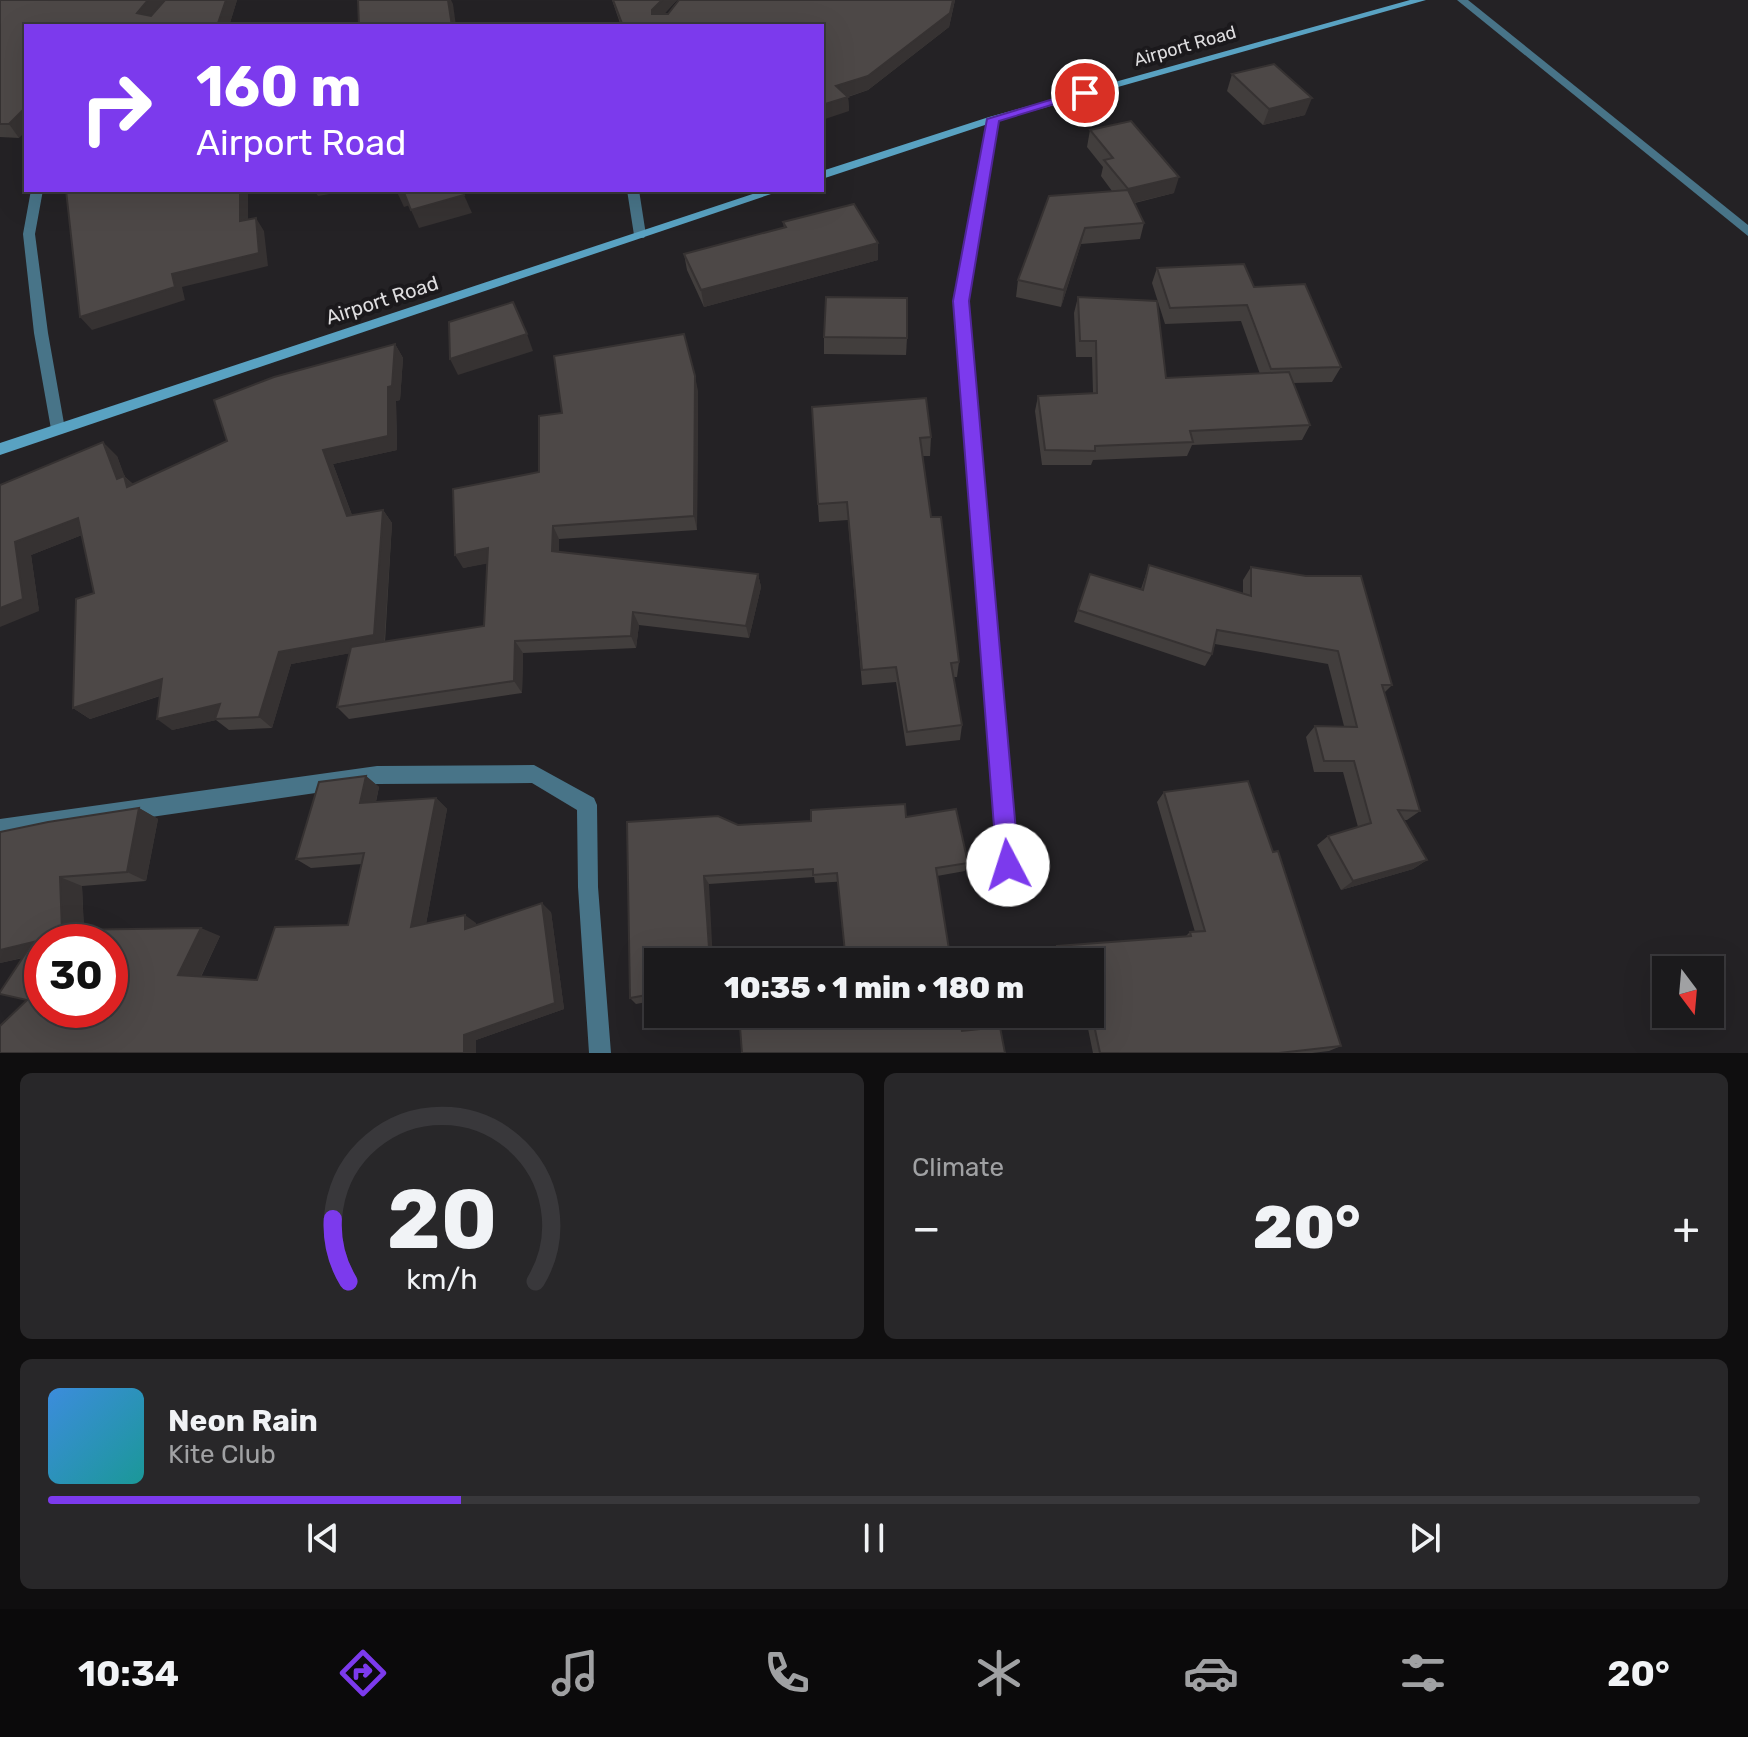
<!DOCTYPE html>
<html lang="en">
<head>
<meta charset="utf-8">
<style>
	:root { --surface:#1b1a1c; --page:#282729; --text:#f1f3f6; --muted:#a0a1a3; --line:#39383b; --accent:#7c3aed }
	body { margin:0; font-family:Rubik,sans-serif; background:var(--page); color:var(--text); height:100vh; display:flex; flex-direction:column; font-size:30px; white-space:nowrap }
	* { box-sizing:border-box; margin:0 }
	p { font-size:26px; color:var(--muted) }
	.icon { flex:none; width:44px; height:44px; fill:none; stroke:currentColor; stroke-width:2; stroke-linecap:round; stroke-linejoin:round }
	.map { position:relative; height:1053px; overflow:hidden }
	.details { display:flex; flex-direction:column; gap:20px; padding:20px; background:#0f0e0f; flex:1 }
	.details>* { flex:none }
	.top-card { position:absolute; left:24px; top:24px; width:800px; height:168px; border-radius:0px; box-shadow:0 8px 32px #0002,0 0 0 2px var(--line); background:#7c3aed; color:#fff; overflow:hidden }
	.needle { width:52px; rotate:164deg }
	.buttons { position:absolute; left:1652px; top:956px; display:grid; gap:16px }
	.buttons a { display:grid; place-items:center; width:72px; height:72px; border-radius:0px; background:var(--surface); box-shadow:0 8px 32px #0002,0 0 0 2px var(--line); font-size:40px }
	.speed { position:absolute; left:24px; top:924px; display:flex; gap:16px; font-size:40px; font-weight:700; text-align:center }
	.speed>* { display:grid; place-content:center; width:104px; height:104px; border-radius:50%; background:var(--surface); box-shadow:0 8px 32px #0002,0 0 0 2px var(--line); line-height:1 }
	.speed .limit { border:12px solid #d22; background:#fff; color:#111 }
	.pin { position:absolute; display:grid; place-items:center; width:68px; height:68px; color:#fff; margin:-34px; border:4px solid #fff; border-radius:50%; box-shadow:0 2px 8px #0007 }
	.me { position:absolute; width:88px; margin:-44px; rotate:355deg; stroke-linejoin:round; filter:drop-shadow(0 0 6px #0008) }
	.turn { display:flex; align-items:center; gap:28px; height:168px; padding:0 40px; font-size:36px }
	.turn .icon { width:104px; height:104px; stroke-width:2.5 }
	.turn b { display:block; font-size:56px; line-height:68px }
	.big { font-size:60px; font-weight:800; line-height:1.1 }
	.details .card { flex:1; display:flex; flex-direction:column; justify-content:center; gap:12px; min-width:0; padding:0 28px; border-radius:12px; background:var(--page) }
	.details .dial { align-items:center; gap:0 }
	.dial svg { height:208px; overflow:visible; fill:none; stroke:var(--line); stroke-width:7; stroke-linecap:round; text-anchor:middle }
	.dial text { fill:var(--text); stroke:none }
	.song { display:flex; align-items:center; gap:24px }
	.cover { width:96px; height:96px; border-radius:12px; background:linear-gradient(135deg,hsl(210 70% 55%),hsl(180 70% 35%)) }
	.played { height:8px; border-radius:4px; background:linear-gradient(90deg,var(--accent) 25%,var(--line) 25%) }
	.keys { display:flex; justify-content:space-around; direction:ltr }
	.heat { display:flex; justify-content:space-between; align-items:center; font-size:44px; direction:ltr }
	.details .tiles { flex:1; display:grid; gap:20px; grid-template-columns:1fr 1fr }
	.card:last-child { grid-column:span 2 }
	.trip { position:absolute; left:644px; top:948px; width:460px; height:80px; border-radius:0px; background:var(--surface); box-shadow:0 8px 32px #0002,0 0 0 2px var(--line); font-weight:800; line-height:80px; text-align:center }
	.dock { display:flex; height:128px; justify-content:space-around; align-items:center; background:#0b0a0b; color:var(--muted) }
	.dock .icon { width:56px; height:56px }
	.dock .on { color:var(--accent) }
	.dock b { font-size:36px; color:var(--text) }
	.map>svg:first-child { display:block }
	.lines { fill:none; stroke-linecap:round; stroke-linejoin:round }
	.service { fill:#487488; fill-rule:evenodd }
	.minor { fill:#487488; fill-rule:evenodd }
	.secondary { fill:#59a2c2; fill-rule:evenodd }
	.wall { fill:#423e3d }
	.shaded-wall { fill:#363232 }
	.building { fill:#4d4847; stroke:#363232; stroke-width:2; fill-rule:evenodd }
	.route { fill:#7c3aed; stroke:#51269a; stroke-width:2 }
	.labels { text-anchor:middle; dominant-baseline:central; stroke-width:8; stroke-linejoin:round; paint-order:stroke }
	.far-street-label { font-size:18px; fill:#dedddf; stroke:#1b191c }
	.street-label { font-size:20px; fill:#dedddf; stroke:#1b191c }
</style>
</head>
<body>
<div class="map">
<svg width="1748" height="1053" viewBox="0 0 1748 1053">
	<rect width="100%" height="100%" fill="#242225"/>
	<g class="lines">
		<path class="service" d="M 1457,0 L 1468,0 L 1748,225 L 1748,236 Z"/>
		<g class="minor">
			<path d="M 993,116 L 999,119 L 968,301 L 1018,865 L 1015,872 L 1008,875 L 1001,872 L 998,865 L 954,301 L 987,119 Z"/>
			<path d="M 31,190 L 43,190 L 35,234 L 48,333 L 65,429 L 58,435 L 51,429 L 34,333 L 23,234 Z"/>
			<path d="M 627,190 L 639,190 L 646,235 L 644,238 L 636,238 L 634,235 Z"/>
			<path d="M 534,765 L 594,798 L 597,805 L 598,887 L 611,1053 L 589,1053 L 578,887 L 577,810 L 532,783 L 377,784 L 0,839 L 0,819 L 377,766 Z"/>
		</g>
		<g class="secondary">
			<path d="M 1410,0 L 1426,0 L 997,121 L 822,179 L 822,171 L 989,117 Z"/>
			<path d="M 765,190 L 783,190 L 0,455 L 0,443 Z"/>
		</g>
	</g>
	<g class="wall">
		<path d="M 0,0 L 237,0 L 229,26 L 26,26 L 19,138 L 0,137 Z"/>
		<path d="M 612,0 L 677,0 L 664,14 L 668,14 L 679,0 L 955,0 L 949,27 L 868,90 L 848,97 L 849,111 L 822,26 L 621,26 Z"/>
		<path d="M 1232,74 L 1305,115 L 1263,125 L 1227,91 Z"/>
		<path d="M 1090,130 L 1174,193 L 1135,203 L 1144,223 L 1140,239 L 1081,244 L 1061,307 L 1016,297 L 1018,280 L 1112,191 L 1101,176 L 1103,167 L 1087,147 Z"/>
		<path d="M 783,222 L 878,260 L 704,307 L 687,270 L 684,254 L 784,228 Z"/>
		<path d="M 1157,268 L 1254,287 L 1341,367 L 1332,382 L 1293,383 L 1310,425 L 1302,440 L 1192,445 L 1187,456 L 1093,460 L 1091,465 L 1042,465 L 1035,411 L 1038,396 L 1093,393 L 1092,357 L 1076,357 L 1074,313 L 1078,297 L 1166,378 L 1260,374 L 1241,321 L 1165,324 L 1152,283 Z"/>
		<path d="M 824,337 L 907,338 L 906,355 L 824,354 Z"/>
		<path d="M 395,344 L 403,358 L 400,400 L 396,401 L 397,450 L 333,464 L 352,515 L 383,510 L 392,523 L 385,642 L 484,626 L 487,563 L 463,568 L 539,472 L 698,391 L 697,530 L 559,539 L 559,552 L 758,574 L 761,587 L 749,638 L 639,625 L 636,648 L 523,653 L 522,693 L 349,719 L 337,707 L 350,653 L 291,664 L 272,728 L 229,730 L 216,720 L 172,730 L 160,696 L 90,719 L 73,708 L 94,593 L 82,535 L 31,555 L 39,611 L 0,485 L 117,456 L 124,476 L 133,484 L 227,441 Z"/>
		<path d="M 812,407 L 931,437 L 930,456 L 923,456 L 931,517 L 959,662 L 957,677 L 954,677 L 962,725 L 960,740 L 906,746 L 896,682 L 862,685 L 848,520 L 819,522 Z"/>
		<path d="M 1149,565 L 1243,594 L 1243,580 L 1251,567 L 1392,685 L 1384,693 L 1420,811 L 1407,820 L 1404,820 L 1427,860 L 1413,869 L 1341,890 L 1317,845 L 1328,836 L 1358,827 L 1343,772 L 1314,772 L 1306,737 L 1315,726 L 1344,726 L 1328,664 L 1215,644 L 1212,654 L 1205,666 L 1074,622 L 1090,574 L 1141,589 Z"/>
		<path d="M 366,776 L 379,787 L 376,802 L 436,798 L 447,809 L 426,924 L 476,923 L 476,925 L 551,912 L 564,1009 L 476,1040 L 476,1053 L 0,1053 L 27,1001 L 23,958 L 0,963 L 0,832 L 139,808 L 158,819 L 146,881 L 82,886 L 84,930 L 220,936 L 201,977 L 257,980 L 348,925 L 362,864 L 311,868 L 296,859 Z"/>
		<path d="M 1164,792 L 1341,1046 L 1329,1051 L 1312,1053 L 1093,1053 L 1085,1014 L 1090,1014 L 1090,962 L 1054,962 L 1053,953 L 1057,946 L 1186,936 L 1190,932 L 1195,932 L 1157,802 Z"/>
		<path d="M 906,817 L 968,863 L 965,871 L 937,876 L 815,883 L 814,877 L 709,884 L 658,962 L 658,1000 L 636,1004 L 630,998 L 627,822 L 738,825 Z"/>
	</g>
	<g class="shaded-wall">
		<path d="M 148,0 L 166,0 L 145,26 L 137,13 Z"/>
		<path d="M 226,0 L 237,0 L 229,26 L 217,26 Z"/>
		<path d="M 448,0 L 451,0 L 453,4 L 456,26 L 452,26 Z"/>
		<path d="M 662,0 L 677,0 L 655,24 L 652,10 Z"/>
		<path d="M 953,0 L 955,0 L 949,27 L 868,90 L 837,100 L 836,86 Z"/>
		<path d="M 848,97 L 849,111 L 822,120 L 822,105 Z"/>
		<path d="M 1312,98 L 1305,115 L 1263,125 L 1269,109 Z"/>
		<path d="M 26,107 L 26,131 L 19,138 L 9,124 Z"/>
		<path d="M 1179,177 L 1174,193 L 1124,205 L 1128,189 Z"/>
		<path d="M 240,190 L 248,190 L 248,235 L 240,221 Z"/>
		<path d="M 314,190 L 353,190 L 318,196 Z"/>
		<path d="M 396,190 L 404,190 L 410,205 L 404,207 Z"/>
		<path d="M 464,195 L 472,213 L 419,228 L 411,210 Z"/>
		<path d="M 256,218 L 264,231 L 268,266 L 182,287 L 185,300 L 92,330 L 80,317 L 172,274 Z"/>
		<path d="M 1085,228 L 1081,244 L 1061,307 L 1064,290 Z"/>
		<path d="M 878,243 L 878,260 L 704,307 L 701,290 Z"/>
		<path d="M 527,334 L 533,351 L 458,375 L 450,359 Z"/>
		<path d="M 395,344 L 403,358 L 400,400 L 396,401 L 397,450 L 333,464 L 357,529 L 347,516 L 323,450 L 388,387 Z"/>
		<path d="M 695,376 L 698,391 L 697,530 L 694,516 Z"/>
		<path d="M 103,442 L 117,456 L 125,477 L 124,476 L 138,489 L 141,500 L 117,479 Z"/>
		<path d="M 383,510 L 392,523 L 384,647 L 291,664 L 272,728 L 259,717 L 279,652 Z"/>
		<path d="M 78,518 L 92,531 L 31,555 L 39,611 L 0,627 L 0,608 L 15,542 Z"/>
		<path d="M 553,526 L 559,539 L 559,565 L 552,551 Z"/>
		<path d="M 488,548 L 496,562 L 463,568 L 455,555 Z"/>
		<path d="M 758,574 L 761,587 L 749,638 L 746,626 Z"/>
		<path d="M 633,612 L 639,625 L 636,648 L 631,636 Z"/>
		<path d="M 515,641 L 523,653 L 522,693 L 514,681 Z"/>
		<path d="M 162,679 L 177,690 L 90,719 L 73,708 Z"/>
		<path d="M 220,704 L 216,720 L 172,730 L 157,719 Z"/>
		<path d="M 366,776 L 379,787 L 373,814 L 360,803 Z"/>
		<path d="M 436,798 L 447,809 L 424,935 L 411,927 Z"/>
		<path d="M 139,808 L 158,819 L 146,881 L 127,872 Z"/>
		<path d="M 1427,860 L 1413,869 L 1341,890 L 1353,881 Z"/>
		<path d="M 704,876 L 709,884 L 713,962 L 710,962 Z"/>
		<path d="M 60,877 L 82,886 L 84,938 L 62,930 Z"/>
		<path d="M 542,903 L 551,912 L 564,1009 L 476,1040 L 476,1053 L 464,1053 L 464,1035 Z"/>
		<path d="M 465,915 L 476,923 L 476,937 L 465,929 Z"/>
		<path d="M 201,928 L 220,936 L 198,982 L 178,975 Z"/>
		<path d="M 33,942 L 42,953 L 0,963 L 0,950 Z"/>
	</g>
	<g class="building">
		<path d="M 0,0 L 148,0 L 137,13 L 151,16 L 165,0 L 226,0 L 217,26 L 26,26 L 26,107 L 9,124 L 0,124 Z"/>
		<path d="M 358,0 L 448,0 L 452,26 L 359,26 Z"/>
		<path d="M 613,0 L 662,0 L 652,10 L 652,14 L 668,14 L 679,0 L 953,0 L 950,13 L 868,76 L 836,86 L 848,97 L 822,105 L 822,26 L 623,26 Z"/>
		<path d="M 1274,64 L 1312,98 L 1269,109 L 1232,74 Z"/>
		<path d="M 1131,121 L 1179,177 L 1128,189 L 1104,160 L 1113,158 L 1090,130 Z"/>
		<path d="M 66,190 L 240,190 L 240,221 L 256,218 L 259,253 L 172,274 L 175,287 L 80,317 Z"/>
		<path d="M 403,190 L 462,190 L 464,195 L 411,210 Z"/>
		<path d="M 1128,190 L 1144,223 L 1085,228 L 1064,290 L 1018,280 L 1049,196 Z"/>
		<path d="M 854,204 L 878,243 L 701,290 L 684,254 L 786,227 L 783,222 Z"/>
		<path d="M 1244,264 L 1254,287 L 1305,284 L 1341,367 L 1271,369 L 1247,305 L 1170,308 L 1157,268 Z"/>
		<path d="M 826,297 L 907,298 L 907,338 L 824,337 Z"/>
		<path d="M 1078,297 L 1157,301 L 1166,378 L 1289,372 L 1310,425 L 1190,431 L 1193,442 L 1095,446 L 1095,451 L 1045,450 L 1038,396 L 1097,393 L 1096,341 L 1080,341 Z"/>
		<path d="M 513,302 L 527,334 L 450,359 L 449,322 Z"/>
		<path d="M 684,334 L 695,376 L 694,516 L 553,526 L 552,551 L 758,574 L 746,626 L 633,612 L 631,636 L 515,641 L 514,681 L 337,707 L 351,647 L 484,626 L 488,548 L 455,555 L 453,489 L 539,472 L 539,416 L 562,413 L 554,356 Z"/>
		<path d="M 395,344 L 392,386 L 388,387 L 388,436 L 323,450 L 347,516 L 383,510 L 374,635 L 279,652 L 259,717 L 215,719 L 220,704 L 157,719 L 162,679 L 73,708 L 76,599 L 94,593 L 78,518 L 15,542 L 23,599 L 0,608 L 0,485 L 103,442 L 117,479 L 124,476 L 127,487 L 227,441 L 214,400 L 274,377 Z"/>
		<path d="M 926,398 L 931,437 L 920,438 L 931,517 L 941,517 L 959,662 L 951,663 L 962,725 L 907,732 L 896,667 L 862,670 L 847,502 L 818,504 L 812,407 Z"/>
		<path d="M 1149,565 L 1251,596 L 1251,567 L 1306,576 L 1361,576 L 1392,685 L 1382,685 L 1420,811 L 1398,810 L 1427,860 L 1353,881 L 1328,836 L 1371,823 L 1354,761 L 1324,761 L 1315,726 L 1357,727 L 1338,651 L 1217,630 L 1212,654 L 1078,610 L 1090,574 L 1143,590 Z"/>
		<path d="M 366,776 L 360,803 L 436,798 L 411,927 L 465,915 L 465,929 L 542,903 L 555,1003 L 464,1035 L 464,1053 L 0,1053 L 0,1026 L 27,1000 L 0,994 L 0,992 L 33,942 L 0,950 L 0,832 L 48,822 L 139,808 L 127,872 L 60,877 L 62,930 L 201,928 L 178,975 L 257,980 L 275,927 L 348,925 L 364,853 L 296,859 L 319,782 ZM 42,942 L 110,942 L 110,1010 L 42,1010 Z"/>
		<path d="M 1248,781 L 1273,852 L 1278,851 L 1341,1046 L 1279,1053 L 1100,1053 L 1090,1006 L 1090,962 L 1060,962 L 1057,946 L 1191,936 L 1190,932 L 1205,931 L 1164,792 Z"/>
		<path d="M 905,804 L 906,817 L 956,809 L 968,863 L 936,868 L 951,962 L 846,962 L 837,873 L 813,875 L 813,869 L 704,876 L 710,962 L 658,962 L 658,993 L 630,998 L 627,822 L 718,816 L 738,825 L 811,821 L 811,810 Z"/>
		<path d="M 739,1014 L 959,1014 L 962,1031 L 1000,1027 L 1005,1053 L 742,1053 Z"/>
	</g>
	<path class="route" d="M 1080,91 L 1091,93 L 999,121 L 969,301 L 1019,865 L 1016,873 L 1008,877 L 1000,873 L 997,865 L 953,301 L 987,119 Z"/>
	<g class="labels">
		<g class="far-street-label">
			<text transform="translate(1185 46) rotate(-16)">Airport Road</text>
		</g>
		<g class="street-label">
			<text transform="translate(382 300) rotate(-18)">Airport Road</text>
		</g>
	</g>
</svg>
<div class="buttons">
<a><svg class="needle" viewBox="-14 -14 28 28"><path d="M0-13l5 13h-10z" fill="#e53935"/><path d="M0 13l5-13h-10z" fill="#a0a1a3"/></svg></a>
</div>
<div class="speed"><div class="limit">30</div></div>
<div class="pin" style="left:1085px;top:93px;background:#d93025"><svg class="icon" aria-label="arrive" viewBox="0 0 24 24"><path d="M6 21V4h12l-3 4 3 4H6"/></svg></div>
<svg class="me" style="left:1008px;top:865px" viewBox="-20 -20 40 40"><circle r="19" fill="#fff"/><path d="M0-13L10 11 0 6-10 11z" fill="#7c3aed"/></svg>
<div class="trip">10:35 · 1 min · 180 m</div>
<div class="top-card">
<div class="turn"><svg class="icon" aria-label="right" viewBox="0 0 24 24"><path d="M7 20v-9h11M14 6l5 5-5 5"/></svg><div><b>160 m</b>Airport Road</div></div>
</div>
</div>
<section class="details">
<div class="tiles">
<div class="card dial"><svg viewBox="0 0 100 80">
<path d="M14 69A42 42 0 1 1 86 69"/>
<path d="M14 69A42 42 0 0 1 8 45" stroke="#7c3aed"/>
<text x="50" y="56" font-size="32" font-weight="700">20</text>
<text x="50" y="72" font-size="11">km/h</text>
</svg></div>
<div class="card"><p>Climate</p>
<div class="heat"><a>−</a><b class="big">20°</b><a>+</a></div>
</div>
<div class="card">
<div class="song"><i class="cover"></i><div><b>Neon Rain</b><p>Kite Club</p></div></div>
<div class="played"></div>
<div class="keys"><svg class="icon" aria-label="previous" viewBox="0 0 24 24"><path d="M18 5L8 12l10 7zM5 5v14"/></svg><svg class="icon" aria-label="pause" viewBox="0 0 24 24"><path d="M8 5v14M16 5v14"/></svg><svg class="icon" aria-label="next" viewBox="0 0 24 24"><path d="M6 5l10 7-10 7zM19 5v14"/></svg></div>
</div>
</div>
</section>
<nav class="dock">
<b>10:34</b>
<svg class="icon on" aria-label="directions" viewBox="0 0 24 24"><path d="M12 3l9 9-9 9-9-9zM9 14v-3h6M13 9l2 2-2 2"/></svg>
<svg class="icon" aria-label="music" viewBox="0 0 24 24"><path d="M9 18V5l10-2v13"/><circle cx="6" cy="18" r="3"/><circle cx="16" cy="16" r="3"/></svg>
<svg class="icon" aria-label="phone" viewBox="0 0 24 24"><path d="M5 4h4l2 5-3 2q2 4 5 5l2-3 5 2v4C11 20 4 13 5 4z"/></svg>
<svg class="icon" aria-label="climate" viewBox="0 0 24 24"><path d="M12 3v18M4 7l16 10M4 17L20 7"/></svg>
<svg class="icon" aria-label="car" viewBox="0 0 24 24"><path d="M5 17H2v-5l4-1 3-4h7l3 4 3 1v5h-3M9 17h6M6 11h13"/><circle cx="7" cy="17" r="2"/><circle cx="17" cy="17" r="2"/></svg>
<svg class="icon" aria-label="filters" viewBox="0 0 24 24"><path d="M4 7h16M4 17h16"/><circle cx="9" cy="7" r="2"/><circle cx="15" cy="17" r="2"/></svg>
<b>20°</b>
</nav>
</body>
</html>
